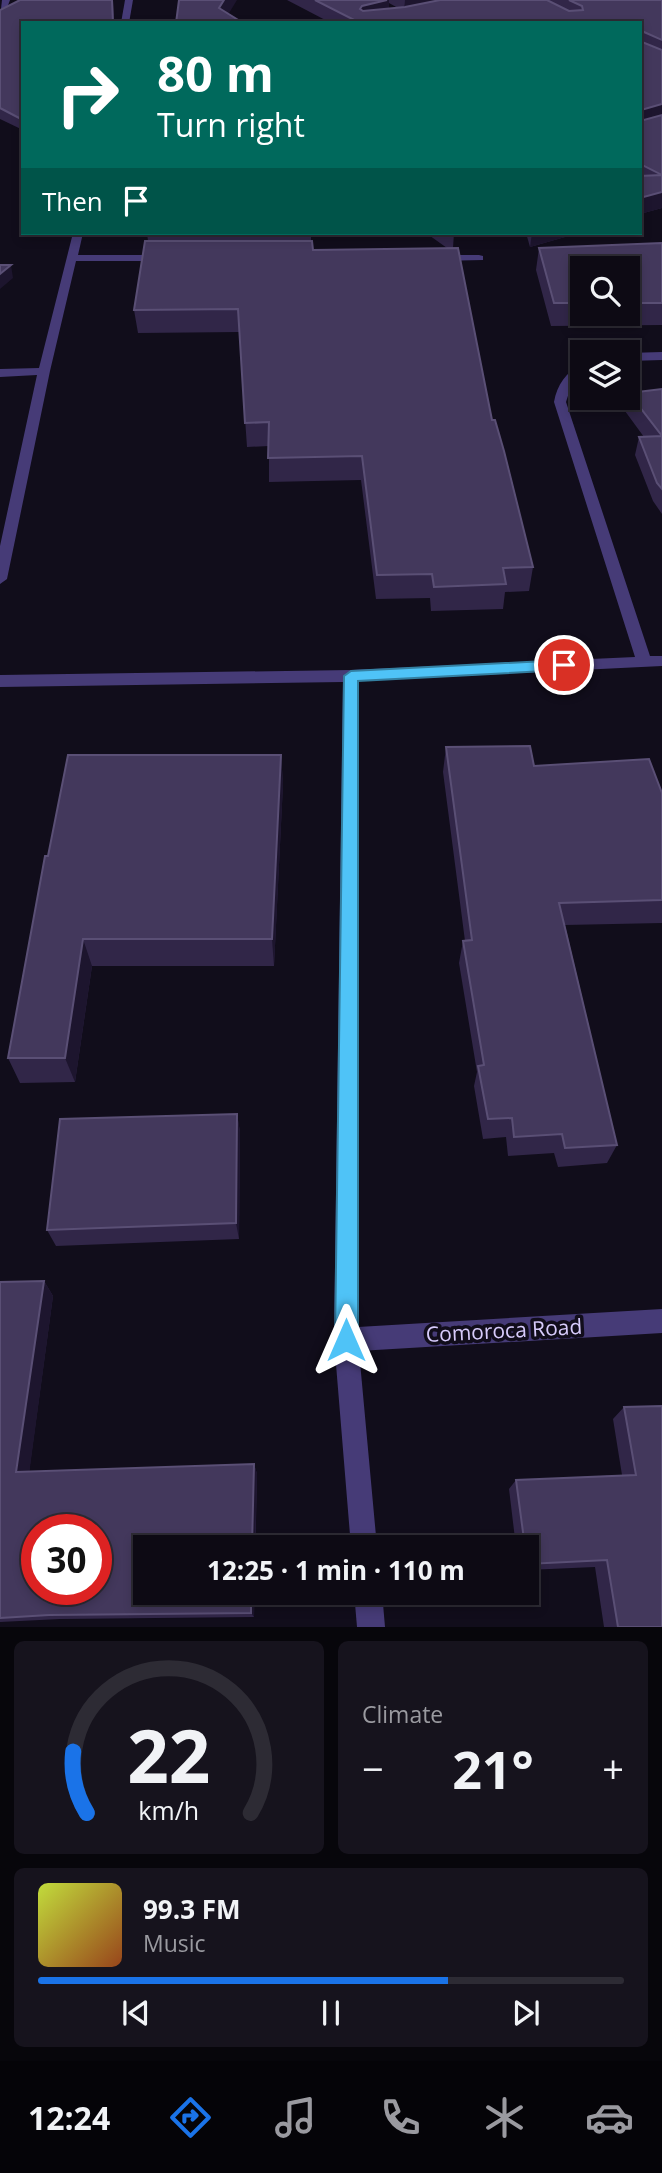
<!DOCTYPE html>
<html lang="en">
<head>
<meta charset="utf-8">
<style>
	:root { --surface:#0d0a14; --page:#16131d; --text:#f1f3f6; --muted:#9a9aa0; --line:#2d2b34; --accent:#1a73e8 }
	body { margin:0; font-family:"Open Sans",sans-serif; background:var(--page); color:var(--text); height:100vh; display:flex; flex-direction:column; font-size:26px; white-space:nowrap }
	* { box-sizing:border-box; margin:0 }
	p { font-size:23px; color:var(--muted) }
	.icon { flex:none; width:38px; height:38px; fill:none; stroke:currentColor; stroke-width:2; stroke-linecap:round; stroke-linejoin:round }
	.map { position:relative; height:1627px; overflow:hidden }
	.details { display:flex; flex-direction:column; gap:14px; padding:14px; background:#07060b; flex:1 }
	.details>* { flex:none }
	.guide { position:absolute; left:21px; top:21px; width:621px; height:214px; border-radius:0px; box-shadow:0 4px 10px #0003,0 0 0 2px var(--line); background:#00695c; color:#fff; overflow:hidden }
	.controls { position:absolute; left:570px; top:256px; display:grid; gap:14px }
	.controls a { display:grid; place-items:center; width:70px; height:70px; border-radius:0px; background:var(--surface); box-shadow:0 4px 10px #0003,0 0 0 2px var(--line); font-size:35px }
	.speed { position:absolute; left:21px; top:1514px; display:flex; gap:14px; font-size:35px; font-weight:700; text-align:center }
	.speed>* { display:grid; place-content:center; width:91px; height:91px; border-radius:50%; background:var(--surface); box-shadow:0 4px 10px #0003,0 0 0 2px var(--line); line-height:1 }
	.speed .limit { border:10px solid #d22; background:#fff; color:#111 }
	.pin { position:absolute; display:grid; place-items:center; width:60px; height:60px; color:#fff; margin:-30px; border:4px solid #fff; border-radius:50%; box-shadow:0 2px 7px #0007 }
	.me { position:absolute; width:77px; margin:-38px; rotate:0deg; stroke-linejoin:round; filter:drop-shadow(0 0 5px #0008) }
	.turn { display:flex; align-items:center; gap:24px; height:147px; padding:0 21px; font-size:32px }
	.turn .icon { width:91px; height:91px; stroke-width:2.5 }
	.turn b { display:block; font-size:49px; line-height:60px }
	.then { display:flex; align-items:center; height:66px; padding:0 21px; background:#0003; gap:14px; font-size:26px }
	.big { font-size:52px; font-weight:700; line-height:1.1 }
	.details .widget { flex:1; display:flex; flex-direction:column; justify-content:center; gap:10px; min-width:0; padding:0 24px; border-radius:10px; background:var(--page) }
	.details .dial { align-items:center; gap:0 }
	.dial svg { height:182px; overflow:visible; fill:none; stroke:var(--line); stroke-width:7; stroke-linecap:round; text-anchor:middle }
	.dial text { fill:var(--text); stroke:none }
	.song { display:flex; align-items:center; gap:21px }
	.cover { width:84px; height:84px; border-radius:10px; background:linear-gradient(135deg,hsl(70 70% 55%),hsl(20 70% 35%)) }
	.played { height:7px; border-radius:4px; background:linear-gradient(90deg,var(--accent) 70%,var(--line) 70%) }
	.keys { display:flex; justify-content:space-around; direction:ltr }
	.heat { display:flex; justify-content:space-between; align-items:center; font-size:38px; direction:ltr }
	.details .tiles { flex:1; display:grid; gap:14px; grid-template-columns:1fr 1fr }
	.widget:last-child { grid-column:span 2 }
	.trip { position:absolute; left:133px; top:1535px; width:406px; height:70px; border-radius:0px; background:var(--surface); box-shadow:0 4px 10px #0003,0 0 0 2px var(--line); font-weight:700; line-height:70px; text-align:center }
	.tabs { display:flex; height:112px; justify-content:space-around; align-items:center; background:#050408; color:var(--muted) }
	.tabs .icon { width:49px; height:49px }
	.tabs .selected { color:var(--accent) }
	.tabs b { font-size:32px; color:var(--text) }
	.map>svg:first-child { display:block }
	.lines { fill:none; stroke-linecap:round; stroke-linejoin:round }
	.minor { fill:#463b77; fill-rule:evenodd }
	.wall { fill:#312648; fill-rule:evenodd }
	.shaded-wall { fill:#1d152e }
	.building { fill:#43385c; stroke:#5a4f75; stroke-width:2; fill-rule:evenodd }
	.route { fill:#4fc3f7; stroke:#337fa1; stroke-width:2 }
	.labels { text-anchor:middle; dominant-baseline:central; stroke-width:7; stroke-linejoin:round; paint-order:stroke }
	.near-street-label { font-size:21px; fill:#d7cbfb; stroke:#110d1b }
</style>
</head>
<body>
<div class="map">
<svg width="662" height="1627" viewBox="0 0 662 1627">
	<rect width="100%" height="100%" fill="#110d1b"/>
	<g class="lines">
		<g class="minor">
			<path d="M 2,0 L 10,0 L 4,16 L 0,18 Z"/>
			<path d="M 125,0 L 133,0 L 129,23 L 121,23 Z"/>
			<path d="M 73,233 L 83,233 L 78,255 L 167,255 L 172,258 L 167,261 L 76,261 L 50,371 L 7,579 L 0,584 L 0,546 L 37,375 L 0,377 L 0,369 L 39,368 Z"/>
			<path d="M 479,255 L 483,256 L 483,260 L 437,261 L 432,258 L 437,255 Z"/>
			<path d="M 662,352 L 662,360 L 628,361 L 628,353 Z"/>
			<path d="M 583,365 L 583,373 L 572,383 L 566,402 L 650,656 L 662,656 L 662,666 L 359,681 L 358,1327 L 662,1309 L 662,1333 L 359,1351 L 377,1547 L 351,1547 L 334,1340 L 343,682 L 0,687 L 0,675 L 351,670 L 635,657 L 554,402 C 557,385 566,371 583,365 Z"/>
			<path d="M 354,1592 L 382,1592 L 385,1627 L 357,1627 Z"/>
		</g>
	</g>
	<g class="wall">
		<path d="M 20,0 L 113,0 L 114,23 L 23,23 L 23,130 L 0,119 L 0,10 Z"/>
		<path d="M 287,0 L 662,0 L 662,208 L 640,214 L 640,23 L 331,23 ZM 389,3 L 398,8 L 389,8 Z"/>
		<path d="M 147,233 L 311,233 L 311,241 L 313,250 L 447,248 L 426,233 L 454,233 L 453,248 L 492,420 L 533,567 L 529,591 L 505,592 L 503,609 L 431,611 L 430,598 L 376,599 L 361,480 L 269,482 L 269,446 L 247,447 L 239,332 L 138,333 L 134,310 L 148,241 Z"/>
		<path d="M 526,233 L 579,233 L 530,247 Z"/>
		<path d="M 662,243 L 662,325 L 551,326 L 536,270 L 539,248 ZM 583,268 L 628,268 L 628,313 L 583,313 Z"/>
		<path d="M 662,389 L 662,514 L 653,501 L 635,455 L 639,437 L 644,437 L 625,411 L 629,393 Z"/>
		<path d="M 446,747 L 662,793 L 662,923 L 565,925 L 617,1145 L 607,1163 L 558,1167 L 554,1153 L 508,1156 L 506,1137 L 483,1139 L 474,1086 L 477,1072 L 459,963 L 463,941 L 465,941 L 443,772 Z"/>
		<path d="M 281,755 L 283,784 L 274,966 L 92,966 L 75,1082 L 20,1083 L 8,1058 L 48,856 Z"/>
		<path d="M 237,1114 L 240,1132 L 239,1239 L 56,1246 L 47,1230 Z"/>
		<path d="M 44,1281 L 53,1296 L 29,1472 L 254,1464 L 257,1474 L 254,1617 L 60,1619 L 0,1622 L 0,1282 Z"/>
		<path d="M 624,1407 L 662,1627 L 604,1627 L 595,1567 L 527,1570 L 527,1547 L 516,1547 L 509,1489 L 516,1480 L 622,1475 L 613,1419 Z"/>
	</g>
	<g class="shaded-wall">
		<path d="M 224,0 L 237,0 L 223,23 L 219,8 Z"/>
		<path d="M 387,0 L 389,0 L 389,14 L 361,20 L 360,9 L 362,6 Z"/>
		<path d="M 405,0 L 467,0 L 404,11 Z"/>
		<path d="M 662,104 L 662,116 L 640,126 L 641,110 Z"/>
		<path d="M 662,192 L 662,208 L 640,214 L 640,198 Z"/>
		<path d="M 532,233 L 579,233 L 530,247 Z"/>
		<path d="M 11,265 L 13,278 L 0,289 L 0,274 Z"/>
		<path d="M 281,755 L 283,784 L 274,966 L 272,939 Z"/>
		<path d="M 83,939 L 92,966 L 75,1082 L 65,1058 Z"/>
		<path d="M 237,1114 L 240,1132 L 239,1239 L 236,1223 Z"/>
		<path d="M 44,1281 L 53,1296 L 28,1482 L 16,1472 Z"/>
		<path d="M 254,1464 L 257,1474 L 255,1547 L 252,1547 Z"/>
		<path d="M 251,1592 L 254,1592 L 254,1617 L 251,1613 Z"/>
	</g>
	<g class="building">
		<path d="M 20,0 L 112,0 L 113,23 L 23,23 L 23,120 L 0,108 L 0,10 Z"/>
		<path d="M 179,0 L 224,0 L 219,8 L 243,23 L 176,23 Z"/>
		<path d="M 315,0 L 387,0 L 362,6 L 360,9 L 363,11 L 405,7 L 440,0 L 547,0 L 569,11 L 583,10 L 582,6 L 569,0 L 662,0 L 662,40 L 644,32 L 640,35 L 640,23 L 360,23 Z"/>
		<path d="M 640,36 L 642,42 L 662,50 L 662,104 L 641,110 L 641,118 L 644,120 L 662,115 L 662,175 L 640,164 Z"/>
		<path d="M 662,175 L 662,192 L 640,198 L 640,176 Z"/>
		<path d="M 145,241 L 312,241 L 313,250 L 458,248 L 492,420 L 495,420 L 504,451 L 533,567 L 503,568 L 506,584 L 434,587 L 432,574 L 377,575 L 362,456 L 268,458 L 269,422 L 245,423 L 238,309 L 134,310 Z"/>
		<path d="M 662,243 L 662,303 L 628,303 L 628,268 L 583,268 L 583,303 L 554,303 L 539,248 Z"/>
		<path d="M 0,265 L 11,265 L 0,274 Z"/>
		<path d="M 662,389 L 662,489 L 657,483 L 639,437 L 662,436 L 629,393 Z"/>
		<path d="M 530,746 L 534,766 L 649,759 L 662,793 L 662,900 L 559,903 L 617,1145 L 565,1148 L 562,1134 L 514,1137 L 512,1118 L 488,1119 L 478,1066 L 484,1065 L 463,941 L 472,940 L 446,747 Z"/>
		<path d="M 68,755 L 281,755 L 272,939 L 83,939 L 65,1058 L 8,1058 L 45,856 L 48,856 Z"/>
		<path d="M 237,1114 L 236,1223 L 47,1230 L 60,1119 Z"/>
		<path d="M 44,1281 L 16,1472 L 254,1464 L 252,1547 L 145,1547 L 145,1592 L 251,1592 L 251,1613 L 49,1615 L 0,1618 L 0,1282 ZM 37,1530 L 96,1530 L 96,1589 L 37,1589 Z"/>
		<path d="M 662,1406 L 662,1627 L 618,1627 L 607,1560 L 527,1564 L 527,1547 L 525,1547 L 516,1480 L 636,1475 L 624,1407 Z"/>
	</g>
	<path class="route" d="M 564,660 L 571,665 L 564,670 L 358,681 L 358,1340 L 354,1347 L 346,1351 L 339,1347 L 335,1340 L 344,676 L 351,671 Z"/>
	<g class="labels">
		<g class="near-street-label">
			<text transform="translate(504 1330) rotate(-3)">Comoroca Road</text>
		</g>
	</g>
</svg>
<div class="controls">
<a><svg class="icon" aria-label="search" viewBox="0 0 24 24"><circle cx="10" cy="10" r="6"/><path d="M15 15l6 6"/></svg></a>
<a><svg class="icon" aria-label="layers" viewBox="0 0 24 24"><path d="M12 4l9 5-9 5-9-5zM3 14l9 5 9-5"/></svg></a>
</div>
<div class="speed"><div class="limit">30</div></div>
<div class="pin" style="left:564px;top:665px;background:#d93025"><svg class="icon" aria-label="arrive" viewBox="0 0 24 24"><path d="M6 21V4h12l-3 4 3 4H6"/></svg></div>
<svg class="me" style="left:346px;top:1340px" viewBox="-20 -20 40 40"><path d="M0-17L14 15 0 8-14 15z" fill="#4fc3f7" stroke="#fff" stroke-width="4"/></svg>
<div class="trip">12:25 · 1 min · 110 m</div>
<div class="guide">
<div class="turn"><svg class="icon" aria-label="right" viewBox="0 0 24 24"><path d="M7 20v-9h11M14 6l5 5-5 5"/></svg><div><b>80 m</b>Turn right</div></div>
<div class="then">Then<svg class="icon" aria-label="arrive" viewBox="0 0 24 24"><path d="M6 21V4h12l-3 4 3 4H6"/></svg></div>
</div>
</div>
<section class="details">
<div class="tiles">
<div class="widget dial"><svg viewBox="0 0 100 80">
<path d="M14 69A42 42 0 1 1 86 69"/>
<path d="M14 69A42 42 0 0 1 8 42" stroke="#1a73e8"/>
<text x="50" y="56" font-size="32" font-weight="700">22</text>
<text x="50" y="72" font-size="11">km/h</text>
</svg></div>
<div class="widget"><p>Climate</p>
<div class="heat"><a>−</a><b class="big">21°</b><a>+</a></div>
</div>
<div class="widget">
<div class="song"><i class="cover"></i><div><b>99.3 FM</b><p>Music</p></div></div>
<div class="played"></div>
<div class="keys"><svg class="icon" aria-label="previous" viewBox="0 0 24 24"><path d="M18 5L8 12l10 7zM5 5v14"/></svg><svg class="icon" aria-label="pause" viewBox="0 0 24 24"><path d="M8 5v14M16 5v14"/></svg><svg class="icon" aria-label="next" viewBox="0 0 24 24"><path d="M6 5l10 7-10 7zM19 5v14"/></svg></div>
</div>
</div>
</section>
<nav class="tabs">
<b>12:24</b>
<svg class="icon selected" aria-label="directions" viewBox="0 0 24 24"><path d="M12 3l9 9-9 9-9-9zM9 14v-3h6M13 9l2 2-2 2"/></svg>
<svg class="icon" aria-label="music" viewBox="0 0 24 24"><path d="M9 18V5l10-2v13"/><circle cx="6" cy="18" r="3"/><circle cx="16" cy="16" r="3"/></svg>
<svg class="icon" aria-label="phone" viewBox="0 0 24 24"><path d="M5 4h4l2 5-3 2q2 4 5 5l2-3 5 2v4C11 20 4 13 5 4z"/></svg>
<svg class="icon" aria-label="climate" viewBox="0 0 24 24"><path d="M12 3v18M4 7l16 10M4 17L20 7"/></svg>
<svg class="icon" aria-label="car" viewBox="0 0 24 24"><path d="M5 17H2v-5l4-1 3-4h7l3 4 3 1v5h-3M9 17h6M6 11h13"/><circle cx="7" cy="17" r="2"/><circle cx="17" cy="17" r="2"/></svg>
</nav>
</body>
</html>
